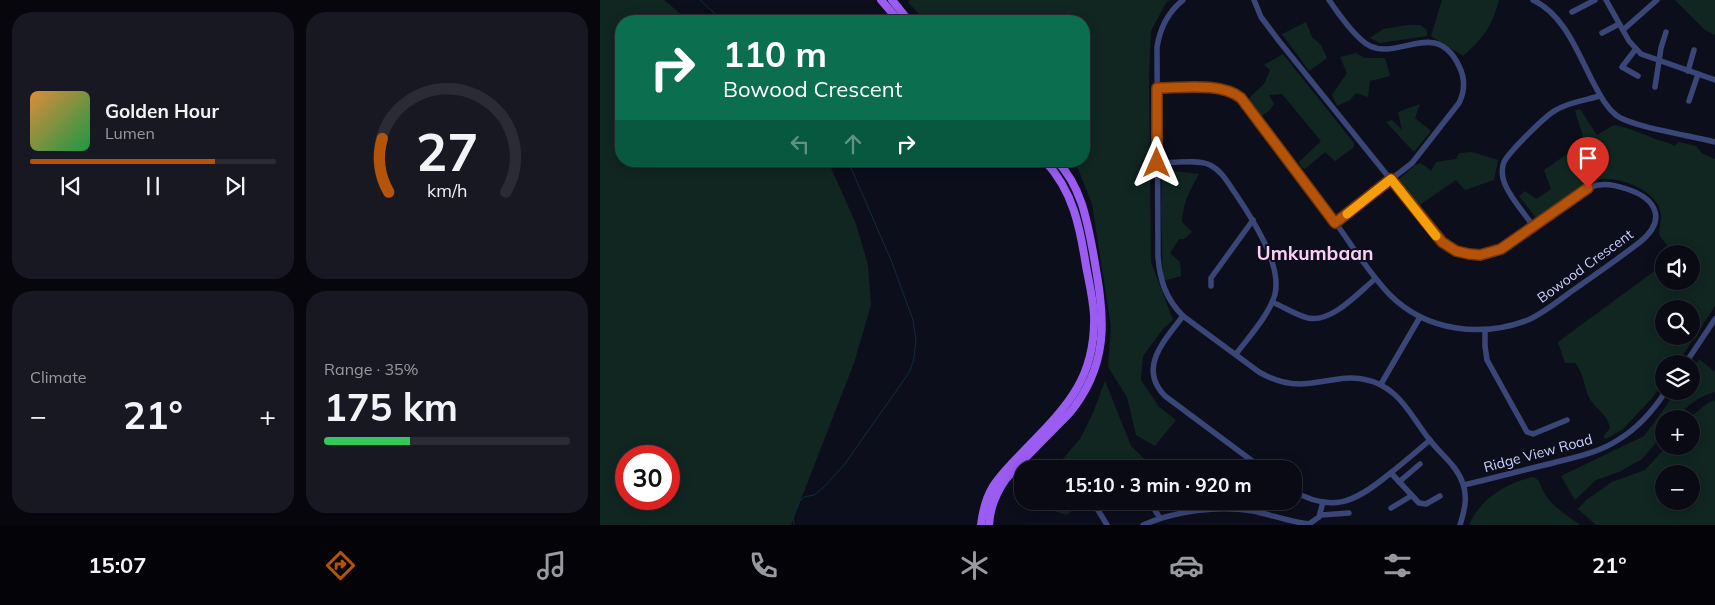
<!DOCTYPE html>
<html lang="en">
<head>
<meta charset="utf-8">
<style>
	:root { --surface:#0a0a15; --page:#181822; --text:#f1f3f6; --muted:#999aa0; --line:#2a2b34; --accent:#b45309 }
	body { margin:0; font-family:Mulish,sans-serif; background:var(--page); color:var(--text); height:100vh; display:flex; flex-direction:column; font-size:19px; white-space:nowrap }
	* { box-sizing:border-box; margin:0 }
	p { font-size:16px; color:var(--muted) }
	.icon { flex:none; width:28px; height:28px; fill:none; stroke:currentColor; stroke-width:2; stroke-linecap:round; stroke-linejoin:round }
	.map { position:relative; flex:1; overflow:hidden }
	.sheet { display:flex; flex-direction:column; gap:12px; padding:12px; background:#06060c; width:600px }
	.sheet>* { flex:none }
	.banner { position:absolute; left:15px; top:15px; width:475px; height:152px; border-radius:20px; box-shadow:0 2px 12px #0003,0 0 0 1px var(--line); background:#0b6e4f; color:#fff; overflow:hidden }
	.fabs { position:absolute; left:1055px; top:245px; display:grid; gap:10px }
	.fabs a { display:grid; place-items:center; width:45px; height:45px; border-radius:50%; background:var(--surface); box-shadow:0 2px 12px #0003,0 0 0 1px var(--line); font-size:25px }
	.speed { position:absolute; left:15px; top:445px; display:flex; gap:10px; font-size:25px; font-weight:700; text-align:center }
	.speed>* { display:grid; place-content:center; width:65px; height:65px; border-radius:50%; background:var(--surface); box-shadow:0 2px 12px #0003,0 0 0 1px var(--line); line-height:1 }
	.speed .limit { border:8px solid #d22; background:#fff; color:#111 }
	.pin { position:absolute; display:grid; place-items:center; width:42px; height:42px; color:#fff; margin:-51px -21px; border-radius:50% 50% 50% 0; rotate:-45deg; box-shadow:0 0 5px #0007 }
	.pin .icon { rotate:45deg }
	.me { position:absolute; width:55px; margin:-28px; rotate:0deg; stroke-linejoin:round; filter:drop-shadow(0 0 4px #0008) }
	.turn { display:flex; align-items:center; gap:18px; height:105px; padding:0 25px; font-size:22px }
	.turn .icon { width:65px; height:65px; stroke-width:2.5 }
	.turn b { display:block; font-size:35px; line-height:42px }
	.lanes { display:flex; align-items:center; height:48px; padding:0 25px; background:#0003; justify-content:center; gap:25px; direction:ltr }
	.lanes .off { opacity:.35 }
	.big { font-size:38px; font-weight:700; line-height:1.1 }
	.sheet .card { flex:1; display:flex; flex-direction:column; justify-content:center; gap:8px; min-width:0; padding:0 18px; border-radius:20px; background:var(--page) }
	.sheet .dial { align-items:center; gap:0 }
	.dial svg { height:130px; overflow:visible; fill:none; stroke:var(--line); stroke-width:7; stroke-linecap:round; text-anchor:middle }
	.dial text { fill:var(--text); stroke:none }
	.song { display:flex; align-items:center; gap:15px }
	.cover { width:60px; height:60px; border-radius:8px; background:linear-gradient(135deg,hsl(30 70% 55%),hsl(140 70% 35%)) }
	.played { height:5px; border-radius:2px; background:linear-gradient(90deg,var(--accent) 75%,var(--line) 75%) }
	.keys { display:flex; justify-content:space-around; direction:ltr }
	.heat { display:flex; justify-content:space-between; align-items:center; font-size:28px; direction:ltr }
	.charge { height:8px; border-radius:4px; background:linear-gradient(90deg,#34c759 35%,var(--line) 0) }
	.sheet .tiles { flex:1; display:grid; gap:12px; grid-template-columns:repeat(2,1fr) }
	.trip { position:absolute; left:414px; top:460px; width:288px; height:50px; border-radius:20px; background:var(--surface); box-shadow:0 2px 12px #0003,0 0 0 1px var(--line); font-weight:700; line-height:50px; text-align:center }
	.dock { display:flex; height:80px; justify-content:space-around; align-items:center; background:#040408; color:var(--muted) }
	.dock .icon { width:35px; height:35px }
	.dock .on { color:var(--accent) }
	.dock b { font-size:22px; color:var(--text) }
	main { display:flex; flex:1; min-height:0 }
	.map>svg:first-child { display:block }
	.green { fill:#112621; fill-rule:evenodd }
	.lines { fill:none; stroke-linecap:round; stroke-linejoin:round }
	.stream { stroke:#0f2b3e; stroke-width:1 }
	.minor { stroke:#3b4678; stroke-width:5.5 }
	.major { stroke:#9b5cf2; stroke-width:8 }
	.route-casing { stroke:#753606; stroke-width:12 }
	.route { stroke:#b45309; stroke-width:9 }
	.slow { stroke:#f59e0b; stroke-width:9 }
	.labels { text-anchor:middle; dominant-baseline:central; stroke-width:4; stroke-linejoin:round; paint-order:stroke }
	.street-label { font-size:14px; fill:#ccd1fb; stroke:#0d0e1c }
	.district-label { font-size:19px; font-weight:bold; fill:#fbcef4; stroke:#0d0e1c }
</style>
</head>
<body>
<main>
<section class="sheet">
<div class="tiles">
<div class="card">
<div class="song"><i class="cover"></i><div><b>Golden Hour</b><p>Lumen</p></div></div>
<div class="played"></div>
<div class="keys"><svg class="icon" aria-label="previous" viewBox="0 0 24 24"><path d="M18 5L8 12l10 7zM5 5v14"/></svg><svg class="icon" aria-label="pause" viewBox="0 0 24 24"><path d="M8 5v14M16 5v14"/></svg><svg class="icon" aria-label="next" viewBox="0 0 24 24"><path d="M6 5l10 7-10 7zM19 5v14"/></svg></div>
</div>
<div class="card dial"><svg viewBox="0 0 100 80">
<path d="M14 69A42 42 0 1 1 86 69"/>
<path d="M14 69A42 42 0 0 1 10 36" stroke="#b45309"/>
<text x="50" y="56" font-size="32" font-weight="700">27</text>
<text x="50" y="72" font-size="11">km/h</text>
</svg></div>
<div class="card"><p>Climate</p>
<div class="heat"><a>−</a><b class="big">21°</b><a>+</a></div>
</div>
<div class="card"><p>Range · 35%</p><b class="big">175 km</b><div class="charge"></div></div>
</div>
</section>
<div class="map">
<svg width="1115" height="525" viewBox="0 0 1115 525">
	<rect width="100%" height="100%" fill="#0d0e1c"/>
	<g class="green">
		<path d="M 0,0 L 64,0 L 89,21 L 21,21 L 21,161 L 228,161 L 256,224 L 268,265 L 271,305 L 254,363 L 191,525 L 0,525 ZM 26,456 L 69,456 L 69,499 L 26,499 Z"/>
		<path d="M 310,0 L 570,0 L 566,3 L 551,31 L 549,73 L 551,262 L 573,320 L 563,329 L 543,356 L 541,380 L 559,407 L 576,420 L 555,446 L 536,435 L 527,397 L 508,367 L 511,327 L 492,204 L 475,161 L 484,161 L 484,21 L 325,21 L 308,2 Z"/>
		<path d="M 842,0 L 899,0 C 891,28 884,37 863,56 L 831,36 Z"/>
		<path d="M 1075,0 L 1115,0 L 1115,35 L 1105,30 Z"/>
		<path d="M 706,22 L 712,37 L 721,45 L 727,58 L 709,71 L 682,34 Z"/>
		<path d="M 808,25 L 820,25 L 827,30 L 827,36 L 780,43 L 770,38 L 783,29 Z"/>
		<path d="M 756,53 L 765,58 L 785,58 L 790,76 L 770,81 L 768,97 L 756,93 L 750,100 L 737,106 L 732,95 L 747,73 L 740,57 Z"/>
		<path d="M 683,54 L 754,143 L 754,147 L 735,161 L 725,152 L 705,169 L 701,167 L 699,162 L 721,141 L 682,94 L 669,95 L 674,104 L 669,111 L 661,116 L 657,113 L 648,101 L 650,97 L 664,84 L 670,70 L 664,65 Z"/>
		<path d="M 820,104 L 815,118 L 831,131 L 814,152 L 786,122 L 792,120 L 802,130 L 798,112 Z"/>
		<path d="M 980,109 L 997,135 L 1014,125 C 1030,128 1043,134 1058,140 C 1064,142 1069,142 1074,146 L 1079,142 L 1096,146 L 1103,154 L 1115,159 L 1115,306 L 1077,364 L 1064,364 L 1064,382 L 1051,399 L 1023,429 L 1006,439 L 1003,437 L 1010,428 C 1008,416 999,411 992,402 C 983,390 986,376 975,363 L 965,363 L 958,342 L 1064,264 L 1064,281 L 1091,281 L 1091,254 L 1074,254 L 1059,235 C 1060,225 1063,214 1058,205 C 1048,186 1009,172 990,182 C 973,190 952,208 936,218 L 919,196 L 925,191 L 936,199 L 951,189 L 944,170 L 970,152 L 983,136 L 975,111 ZM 1064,309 L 1091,309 L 1091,336 L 1064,336 Z"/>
		<path d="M 872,152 L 898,160 L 894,180 L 865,190 L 856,180 L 818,206 C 810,201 801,189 798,180 L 815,165 L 821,163 L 831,171 L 836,162 L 856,159 L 859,153 Z"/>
		<path d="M 564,170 L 599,174 C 589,192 584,200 582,222 L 592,232 L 584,239 L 579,239 L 570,253 L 580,262 L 581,276 L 563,281 L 561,207 L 562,174 Z"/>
		<path d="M 1099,359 L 1115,372 L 1115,392 C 1099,396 1086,406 1076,419 L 1064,419 L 1064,433 L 1042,459 L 1019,472 L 996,480 L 975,500 L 961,476 L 1044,436 L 1077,391 L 1091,391 L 1091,371 Z"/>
		<path d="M 505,381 L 531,446 L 553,467 L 549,469 L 446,469 L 461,461 L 480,439 L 493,413 Z"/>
		<path d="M 1115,400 L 1115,525 L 996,525 L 978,509 L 986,500 L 1012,482 L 1045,470 L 1067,446 L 1091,446 L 1091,419 L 1088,419 L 1108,403 ZM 1064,474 L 1091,474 L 1091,501 L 1064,501 Z"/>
		<path d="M 933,477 C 941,480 940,486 944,493 C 952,507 967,515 980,525 L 869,525 C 880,499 906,483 933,477 Z"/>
		<path d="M 424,501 L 486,501 L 466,515 Z"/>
	</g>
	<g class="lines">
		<g class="stream">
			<path d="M 100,0 L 123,21"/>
			<path d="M 194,525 L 193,517 L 199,502 L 204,497 L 214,495 L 223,488 L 244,465 L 299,387 L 310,371 L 314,358 L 316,340 L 313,320 L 291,260 L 248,161"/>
		</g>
		<g class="minor">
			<path d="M 583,0 C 568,12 560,28 557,47 L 558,257 C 560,281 566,299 583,316 L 659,372 C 671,379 684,384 699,384 C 722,384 744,374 767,380 C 777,382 786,387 794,394 C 808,406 817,424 829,439 C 840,454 857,465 863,484 C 868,498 864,512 860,525"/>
			<path d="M 729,0 C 737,12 757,40 770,46 C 800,60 836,18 859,66 C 865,78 865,91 859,103 L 812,163 L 735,223"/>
			<path d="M 933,0 C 965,15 978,54 994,84 C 1000,95 1006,107 1016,115 C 1031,127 1093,136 1115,142"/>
			<path d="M 1006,0 L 1029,41 L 1041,54 L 1115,80"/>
			<path d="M 972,12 L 995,0"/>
			<path d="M 1023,30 L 1057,0"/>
			<path d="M 1002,33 L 1019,24"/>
			<path d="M 1035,50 L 1022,67 L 1038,76"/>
			<path d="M 1088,71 L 1094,50"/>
			<path d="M 1055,87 L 1061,48 L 1066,32"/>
			<path d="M 557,88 C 582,88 621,82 641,98 C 673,137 702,179 733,219 C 751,244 768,272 790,295 C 826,331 881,338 928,320 C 944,313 958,301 972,291 C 995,275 1018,259 1040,242 C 1067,220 1057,199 1027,189 C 1018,186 1008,183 999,185 C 996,185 992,187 988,188 C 971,200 954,212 937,225 C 905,247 871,273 837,237 L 679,41 L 661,17 L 654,0"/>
			<path d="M 1089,101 L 1098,74"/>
			<path d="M 557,163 C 571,163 598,159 610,165 C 622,171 628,183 635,193 C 652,218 682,264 675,294 C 670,314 648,338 636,354"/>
			<path d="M 934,227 C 925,214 906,193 903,178 C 902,173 902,167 904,162 C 909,152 946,115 956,110 C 969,102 986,100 1000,96"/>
			<path d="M 611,286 L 611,278 L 653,220"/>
			<path d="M 672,302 C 684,307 696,315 708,318 C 732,323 758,293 775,279"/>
			<path d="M 583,316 C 565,340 537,368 565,396 L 663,469"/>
			<path d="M 885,330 L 885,346 L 887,360 L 927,432 L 933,434 L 967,420"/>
			<path d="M 1085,364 L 1115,319"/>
			<path d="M 781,384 L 820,317"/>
			<path d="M 791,473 L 819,503 L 826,504 L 840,496"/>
			<path d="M 799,482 L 820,464"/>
			<path d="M 864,485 C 894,478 923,470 953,463 C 975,457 998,453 1018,440 C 1038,428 1053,411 1066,391"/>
			<path d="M 692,490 C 732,514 755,502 788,475 C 802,464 816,452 830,440"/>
			<path d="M 549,501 L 560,518"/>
			<path d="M 791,508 L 811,496"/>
			<path d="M 498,510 L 507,525"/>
			<path d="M 721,515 L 749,513"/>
			<path d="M 543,525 C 575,511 618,505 653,511 C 672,515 690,522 709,524 L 719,517 L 723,502"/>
		</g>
		<g class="major">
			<path d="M 281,0 L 299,21"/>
			<path d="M 292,0 L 309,21"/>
			<path d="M 381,525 C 385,491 396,480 418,457 C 462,411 496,383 494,315 C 493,298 489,282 486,266 C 480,227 473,191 445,161"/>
			<path d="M 389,525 C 390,507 396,493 406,479 C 422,461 438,445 454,429 C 461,421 469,415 475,406 C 512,356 503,309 493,252 C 487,220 481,186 457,161"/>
		</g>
	</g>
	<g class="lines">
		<g class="route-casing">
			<path id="route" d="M 557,163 L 557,88 C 582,88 621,82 641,98 L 735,223 L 791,179 L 842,242 L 856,251 L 869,254 L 880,255 L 901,249 L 988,188"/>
		</g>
		<use href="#route" class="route"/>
		<path class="slow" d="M 747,214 L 791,179 L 836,236"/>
	</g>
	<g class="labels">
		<g class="street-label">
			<text transform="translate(985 266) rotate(-36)">Bowood Crescent</text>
			<text transform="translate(938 453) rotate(-15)">Ridge View Road</text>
		</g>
		<g class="district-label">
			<text x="715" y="253">Umkumbaan</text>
		</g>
	</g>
</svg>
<div class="fabs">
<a><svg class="icon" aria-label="sound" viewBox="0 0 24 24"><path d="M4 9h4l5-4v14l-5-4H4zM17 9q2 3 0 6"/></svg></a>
<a><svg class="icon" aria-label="search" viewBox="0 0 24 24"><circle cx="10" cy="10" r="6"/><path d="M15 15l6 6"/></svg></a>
<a><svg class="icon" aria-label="layers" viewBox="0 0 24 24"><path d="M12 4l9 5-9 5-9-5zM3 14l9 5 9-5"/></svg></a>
<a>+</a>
<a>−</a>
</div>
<div class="speed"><div class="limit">30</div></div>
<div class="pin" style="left:988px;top:188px;background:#d93025"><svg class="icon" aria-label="arrive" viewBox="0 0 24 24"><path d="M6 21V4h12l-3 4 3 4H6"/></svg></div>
<svg class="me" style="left:557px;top:163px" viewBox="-20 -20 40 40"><path d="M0-17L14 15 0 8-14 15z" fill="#b45309" stroke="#fff" stroke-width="4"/></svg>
<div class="trip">15:10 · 3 min · 920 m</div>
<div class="banner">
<div class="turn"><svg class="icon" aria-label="right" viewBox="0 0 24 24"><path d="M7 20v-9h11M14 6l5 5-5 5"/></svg><div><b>110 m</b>Bowood Crescent</div></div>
<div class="lanes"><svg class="icon off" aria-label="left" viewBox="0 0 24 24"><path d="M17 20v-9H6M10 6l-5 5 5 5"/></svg><svg class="icon off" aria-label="ahead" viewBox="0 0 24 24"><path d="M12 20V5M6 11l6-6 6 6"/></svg><svg class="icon" aria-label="right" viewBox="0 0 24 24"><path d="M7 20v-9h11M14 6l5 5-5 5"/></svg></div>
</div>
</div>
</main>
<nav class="dock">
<b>15:07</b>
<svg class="icon on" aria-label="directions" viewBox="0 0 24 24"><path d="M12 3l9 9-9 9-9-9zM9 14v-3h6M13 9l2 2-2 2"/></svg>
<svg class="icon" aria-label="music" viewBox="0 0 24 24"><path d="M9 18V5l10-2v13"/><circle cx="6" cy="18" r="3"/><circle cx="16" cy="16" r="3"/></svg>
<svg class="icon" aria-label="phone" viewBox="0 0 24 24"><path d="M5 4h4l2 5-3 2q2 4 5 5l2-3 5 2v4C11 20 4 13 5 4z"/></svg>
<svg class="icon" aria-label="climate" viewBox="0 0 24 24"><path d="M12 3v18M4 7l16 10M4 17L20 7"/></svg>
<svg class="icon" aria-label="car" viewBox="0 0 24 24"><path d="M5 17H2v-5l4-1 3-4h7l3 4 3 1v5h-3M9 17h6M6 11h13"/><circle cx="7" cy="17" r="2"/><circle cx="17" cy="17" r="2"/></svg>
<svg class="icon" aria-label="filters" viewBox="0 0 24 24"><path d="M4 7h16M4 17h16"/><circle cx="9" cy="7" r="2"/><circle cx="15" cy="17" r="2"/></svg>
<b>21°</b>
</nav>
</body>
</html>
